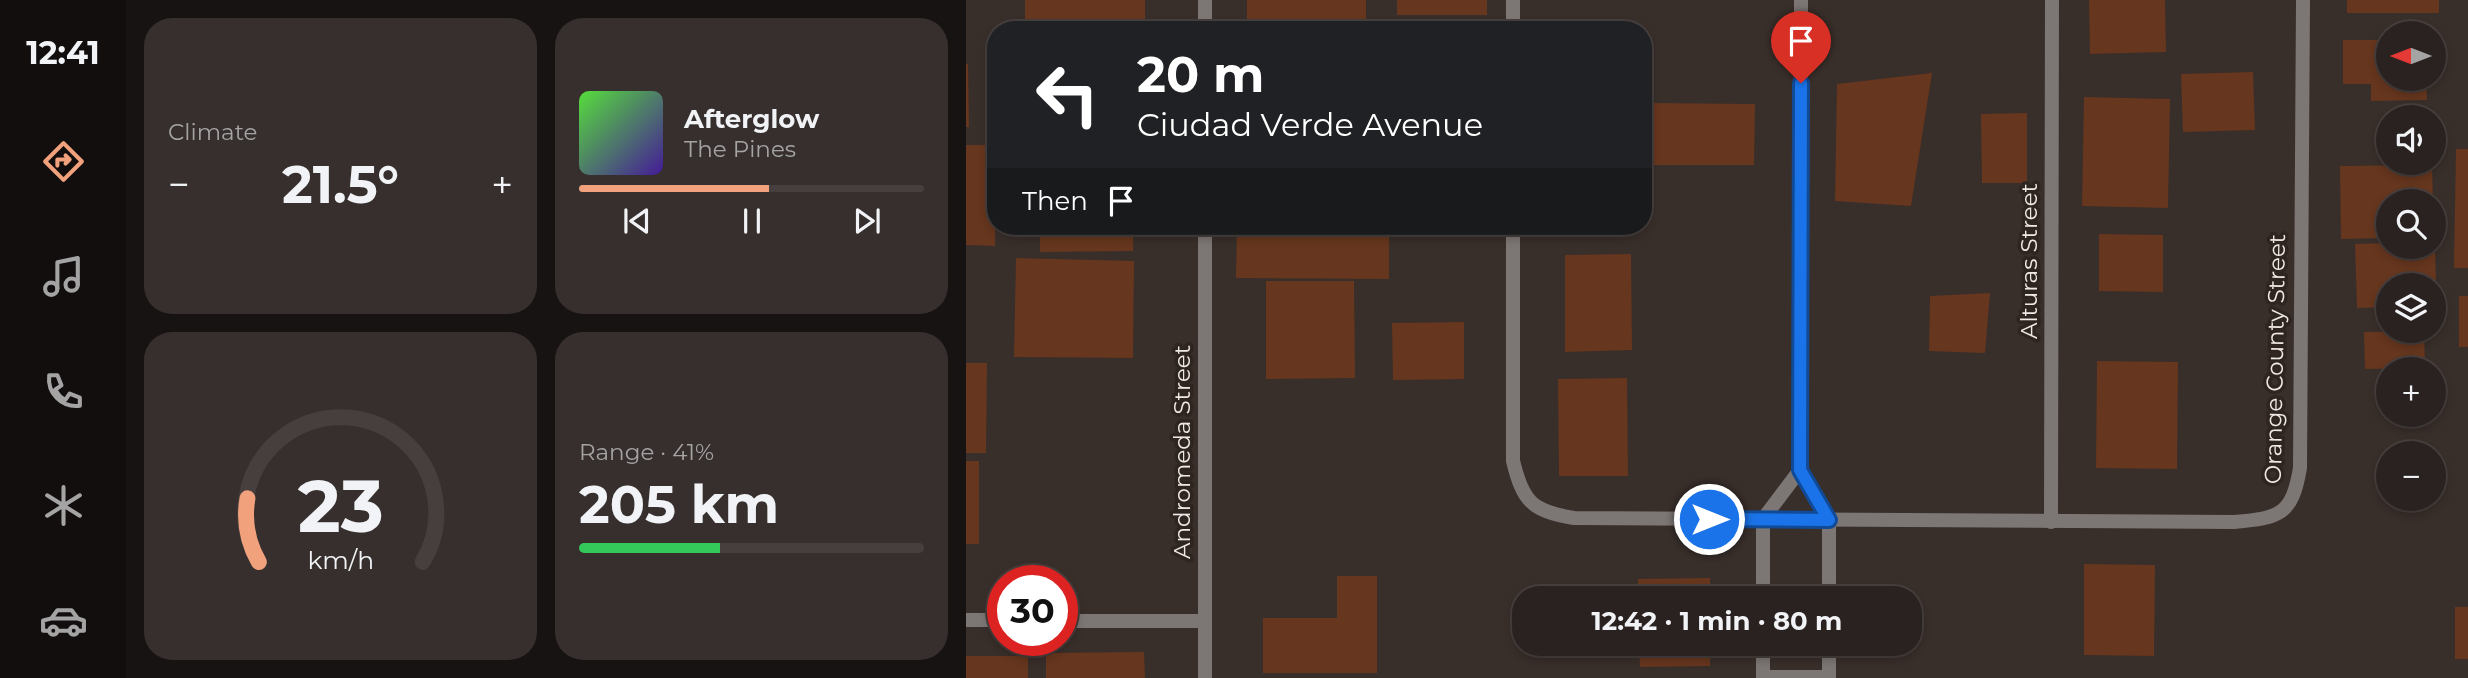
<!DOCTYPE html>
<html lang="en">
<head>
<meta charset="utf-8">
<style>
	:root { --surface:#2a2220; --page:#362f2d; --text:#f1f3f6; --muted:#a5a4a5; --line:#463f3e; --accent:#f1a17c }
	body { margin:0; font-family:Montserrat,sans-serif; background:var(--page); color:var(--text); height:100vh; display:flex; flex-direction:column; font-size:26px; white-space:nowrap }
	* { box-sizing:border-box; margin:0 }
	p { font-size:23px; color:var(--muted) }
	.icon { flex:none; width:38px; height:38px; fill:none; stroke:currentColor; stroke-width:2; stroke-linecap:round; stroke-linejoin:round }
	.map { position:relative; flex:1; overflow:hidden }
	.drawer { display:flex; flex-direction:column; gap:18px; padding:18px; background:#171312; width:840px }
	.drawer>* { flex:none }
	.hud { position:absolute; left:21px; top:21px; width:665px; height:214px; border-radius:28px; box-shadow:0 4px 10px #0003,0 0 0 2px var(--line); background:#202124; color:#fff; overflow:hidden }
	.needle { width:46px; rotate:270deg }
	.buttons { position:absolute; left:1410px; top:21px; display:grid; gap:14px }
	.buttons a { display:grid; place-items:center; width:70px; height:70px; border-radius:50%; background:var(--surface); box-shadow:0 4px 10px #0003,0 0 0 2px var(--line); font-size:35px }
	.speed { position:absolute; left:21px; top:565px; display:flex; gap:14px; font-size:35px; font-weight:700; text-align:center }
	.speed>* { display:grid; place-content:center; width:91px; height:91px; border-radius:50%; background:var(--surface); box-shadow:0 4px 10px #0003,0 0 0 2px var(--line); line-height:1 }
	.speed .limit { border:10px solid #d22; background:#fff; color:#111 }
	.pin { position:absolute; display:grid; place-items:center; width:60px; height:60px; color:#fff; margin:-72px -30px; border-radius:50% 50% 50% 0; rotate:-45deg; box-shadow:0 0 7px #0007 }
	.pin .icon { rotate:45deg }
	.me { position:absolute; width:77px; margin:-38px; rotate:90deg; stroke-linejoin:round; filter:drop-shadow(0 0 5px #0008) }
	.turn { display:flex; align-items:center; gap:24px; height:147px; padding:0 35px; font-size:32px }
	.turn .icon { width:91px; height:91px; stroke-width:2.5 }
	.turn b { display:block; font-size:49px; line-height:60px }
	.then { display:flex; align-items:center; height:66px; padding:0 35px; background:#0003; gap:14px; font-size:26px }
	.big { font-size:52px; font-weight:700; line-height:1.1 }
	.drawer .tile { flex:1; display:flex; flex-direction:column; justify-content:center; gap:10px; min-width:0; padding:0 24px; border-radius:28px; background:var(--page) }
	.drawer .dial { align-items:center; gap:0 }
	.dial svg { height:182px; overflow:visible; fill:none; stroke:var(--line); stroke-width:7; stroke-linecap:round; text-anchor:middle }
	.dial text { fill:var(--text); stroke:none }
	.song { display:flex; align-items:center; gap:21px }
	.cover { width:84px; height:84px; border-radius:10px; background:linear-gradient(135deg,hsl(110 70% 55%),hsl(260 70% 35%)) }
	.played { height:7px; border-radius:4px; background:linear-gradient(90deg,var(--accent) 55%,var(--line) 55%) }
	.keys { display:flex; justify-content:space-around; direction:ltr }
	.heat { display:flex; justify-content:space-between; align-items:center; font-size:38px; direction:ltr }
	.charge { height:10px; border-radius:5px; background:linear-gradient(90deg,#34c759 41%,var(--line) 0) }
	.drawer .tiles { flex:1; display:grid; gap:18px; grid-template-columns:repeat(2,1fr) }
	.trip { position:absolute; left:546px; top:586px; width:410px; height:70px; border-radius:28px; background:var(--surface); box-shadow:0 4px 10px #0003,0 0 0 2px var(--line); font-weight:700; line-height:70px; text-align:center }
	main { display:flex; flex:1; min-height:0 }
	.menu { display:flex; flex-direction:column; width:126px; justify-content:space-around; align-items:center; background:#110e0d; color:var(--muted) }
	.menu .icon { width:49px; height:49px }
	.menu .current { color:var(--accent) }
	.menu b { font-size:32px; color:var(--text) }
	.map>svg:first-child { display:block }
	.building { fill:#66361e }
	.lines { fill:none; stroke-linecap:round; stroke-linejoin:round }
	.street { stroke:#7c7674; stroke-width:14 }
	.route-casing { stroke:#114b97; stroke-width:18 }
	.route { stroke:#1a73e8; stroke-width:12 }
	.labels { text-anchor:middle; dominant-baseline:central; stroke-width:7; stroke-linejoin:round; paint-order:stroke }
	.street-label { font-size:23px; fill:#efe9e6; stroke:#2e2520 }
</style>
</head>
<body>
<main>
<nav class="menu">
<b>12:41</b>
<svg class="icon current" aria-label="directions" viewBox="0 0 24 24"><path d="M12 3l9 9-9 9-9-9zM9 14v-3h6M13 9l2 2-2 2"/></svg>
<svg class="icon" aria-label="music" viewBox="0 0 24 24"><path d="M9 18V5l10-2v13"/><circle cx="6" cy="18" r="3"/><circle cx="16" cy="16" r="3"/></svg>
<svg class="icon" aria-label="phone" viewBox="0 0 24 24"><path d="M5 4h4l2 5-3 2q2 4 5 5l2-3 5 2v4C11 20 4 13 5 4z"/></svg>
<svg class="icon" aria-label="climate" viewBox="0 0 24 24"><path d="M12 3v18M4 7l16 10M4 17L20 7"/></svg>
<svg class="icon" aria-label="car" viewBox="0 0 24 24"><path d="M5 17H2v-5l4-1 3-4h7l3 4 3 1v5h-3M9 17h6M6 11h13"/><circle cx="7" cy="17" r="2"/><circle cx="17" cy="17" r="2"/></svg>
</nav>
<section class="drawer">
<div class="tiles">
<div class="tile"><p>Climate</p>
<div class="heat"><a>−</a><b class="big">21.5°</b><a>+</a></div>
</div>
<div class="tile">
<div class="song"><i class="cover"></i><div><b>Afterglow</b><p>The Pines</p></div></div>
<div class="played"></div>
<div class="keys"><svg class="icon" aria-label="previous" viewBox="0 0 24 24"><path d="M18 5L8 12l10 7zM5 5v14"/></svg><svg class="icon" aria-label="pause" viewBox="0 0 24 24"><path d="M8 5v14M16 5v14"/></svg><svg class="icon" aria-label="next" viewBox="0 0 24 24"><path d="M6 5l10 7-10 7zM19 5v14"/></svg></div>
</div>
<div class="tile dial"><svg viewBox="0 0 100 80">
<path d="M14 69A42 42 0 1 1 86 69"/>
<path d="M14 69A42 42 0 0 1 9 41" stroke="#f1a17c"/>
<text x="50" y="56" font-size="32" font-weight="700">23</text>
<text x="50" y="72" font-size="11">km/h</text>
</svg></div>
<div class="tile"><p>Range · 41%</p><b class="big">205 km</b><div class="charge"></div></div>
</div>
</section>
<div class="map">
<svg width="1502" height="678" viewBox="0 0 1502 678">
	<rect width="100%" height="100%" fill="#382e2a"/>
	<g class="building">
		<rect x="59" y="0" width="120" height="30"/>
		<rect x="281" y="0" width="119" height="30"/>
		<rect x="431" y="0" width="90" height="15"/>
		<path d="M 1123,0 L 1199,0 L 1200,52 L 1124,54 Z"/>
		<rect x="1381" y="0" width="92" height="13"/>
		<path d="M 1377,40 L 1423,40 L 1423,79 L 1460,79 L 1461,100 L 1405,101 L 1405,84 L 1377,84 Z"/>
		<path d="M 0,64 L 2,64 L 3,127 L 0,127 Z"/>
		<path d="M 1287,72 L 1289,130 L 1217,132 L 1215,74 Z"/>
		<path d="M 966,73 L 945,206 L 869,201 L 871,84 Z"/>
		<path d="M 1118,97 L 1204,99 L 1202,208 L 1116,206 Z"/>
		<path d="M 683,103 L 789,104 L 788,165 L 683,165 Z"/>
		<path d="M 1061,113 L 1061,183 L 1016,183 L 1015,114 Z"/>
		<path d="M 0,145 L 30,145 L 29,246 L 0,245 Z"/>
		<path d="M 1490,149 L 1502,149 L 1502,268 L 1488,268 Z"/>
		<path d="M 1466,165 L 1467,201 L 1423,201 L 1423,238 L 1375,239 L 1374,166 Z"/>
		<path d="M 74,226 L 167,226 L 167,251 L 74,252 Z"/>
		<path d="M 271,226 L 423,226 L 423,279 L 270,278 Z"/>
		<rect x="618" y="226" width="56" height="4"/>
		<path d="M 1133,234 L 1197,235 L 1197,292 L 1133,291 Z"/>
		<path d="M 1423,243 L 1423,247 L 1469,247 L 1470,285 L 1423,285 L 1423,307 L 1391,308 L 1389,244 Z"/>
		<path d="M 665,254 L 666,350 L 599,352 L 599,255 Z"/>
		<path d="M 50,258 L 168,261 L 167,358 L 48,357 Z"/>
		<path d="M 300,281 L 388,281 L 389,378 L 300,379 Z"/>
		<path d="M 1024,293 L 1019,353 L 963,351 L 964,296 Z"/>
		<rect x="1493" y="296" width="9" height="51"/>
		<path d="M 498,322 L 498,379 L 427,380 L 426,323 Z"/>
		<path d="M 1458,331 L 1459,368 L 1399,369 L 1398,332 Z"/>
		<path d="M 1131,361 L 1212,362 L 1211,469 L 1130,468 Z"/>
		<path d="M 0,363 L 21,363 L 20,453 L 0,453 Z"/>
		<path d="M 661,378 L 662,476 L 593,476 L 592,379 Z"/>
		<rect x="0" y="461" width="13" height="83"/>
		<path d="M 1118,564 L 1189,565 L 1188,656 L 1118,655 Z"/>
		<path d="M 371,576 L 411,576 L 411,673 L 297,673 L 297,618 L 371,618 Z"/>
		<path d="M 744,578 L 744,598 L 672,598 L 672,579 Z"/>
		<rect x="1489" y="607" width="13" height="52"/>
		<path d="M 673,644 L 744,644 L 744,666 L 674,667 Z"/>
		<path d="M 178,652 L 179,678 L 80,678 L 80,653 Z"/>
		<rect x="0" y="656" width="62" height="22"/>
	</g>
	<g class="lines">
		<g class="street">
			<path d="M 547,0 L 547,30"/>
			<path d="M 835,0 L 834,470 L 863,520 L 863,598"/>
			<path d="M 239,30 L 239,0"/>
			<path d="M 547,226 L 547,461 C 557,502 566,511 608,518 L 1268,522 C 1314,518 1326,515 1334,468 L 1337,0"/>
			<path d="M 1085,522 L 1086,0"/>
			<path d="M 797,598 L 797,519 L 834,470"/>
			<path d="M 0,620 L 37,620"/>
			<path d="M 96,621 L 239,621"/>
			<path d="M 797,644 L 797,678"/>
			<path d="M 863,644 L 863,678"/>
			<path d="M 797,677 L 863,677"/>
			<path d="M 239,678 L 239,226"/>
		</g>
	</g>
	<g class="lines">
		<g class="route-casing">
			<path id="route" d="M 743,519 L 863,520 L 834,470 L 835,83"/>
		</g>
		<use href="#route" class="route"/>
	</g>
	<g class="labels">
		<g class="street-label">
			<text transform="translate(1063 261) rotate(-90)">Alturas Street</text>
			<text transform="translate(1309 359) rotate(-89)">Orange County Street</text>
			<text transform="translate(216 452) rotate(-90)">Andromeda Street</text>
		</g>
	</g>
</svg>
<div class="buttons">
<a><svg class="needle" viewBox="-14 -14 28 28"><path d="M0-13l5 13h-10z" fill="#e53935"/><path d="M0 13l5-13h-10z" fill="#a5a4a5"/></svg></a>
<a><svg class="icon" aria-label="sound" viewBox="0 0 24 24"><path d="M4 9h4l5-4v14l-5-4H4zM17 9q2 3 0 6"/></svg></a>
<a><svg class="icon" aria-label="search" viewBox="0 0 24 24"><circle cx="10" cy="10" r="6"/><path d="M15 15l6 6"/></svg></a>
<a><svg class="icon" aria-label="layers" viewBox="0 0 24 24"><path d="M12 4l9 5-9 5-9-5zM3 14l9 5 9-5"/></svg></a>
<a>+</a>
<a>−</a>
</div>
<div class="speed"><div class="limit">30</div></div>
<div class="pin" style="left:835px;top:83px;background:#d93025"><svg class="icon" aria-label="arrive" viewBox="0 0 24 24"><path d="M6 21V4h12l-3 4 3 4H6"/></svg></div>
<svg class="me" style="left:743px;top:519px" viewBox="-20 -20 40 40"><circle r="17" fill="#1a73e8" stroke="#fff" stroke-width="3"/><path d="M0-11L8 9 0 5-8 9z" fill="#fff"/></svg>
<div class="trip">12:42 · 1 min · 80 m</div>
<div class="hud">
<div class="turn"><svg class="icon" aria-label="left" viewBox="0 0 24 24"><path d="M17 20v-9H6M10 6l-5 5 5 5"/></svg><div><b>20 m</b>Ciudad Verde Avenue</div></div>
<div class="then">Then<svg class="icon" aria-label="arrive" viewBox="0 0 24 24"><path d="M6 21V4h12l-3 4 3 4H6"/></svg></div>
</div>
</div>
</main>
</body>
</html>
